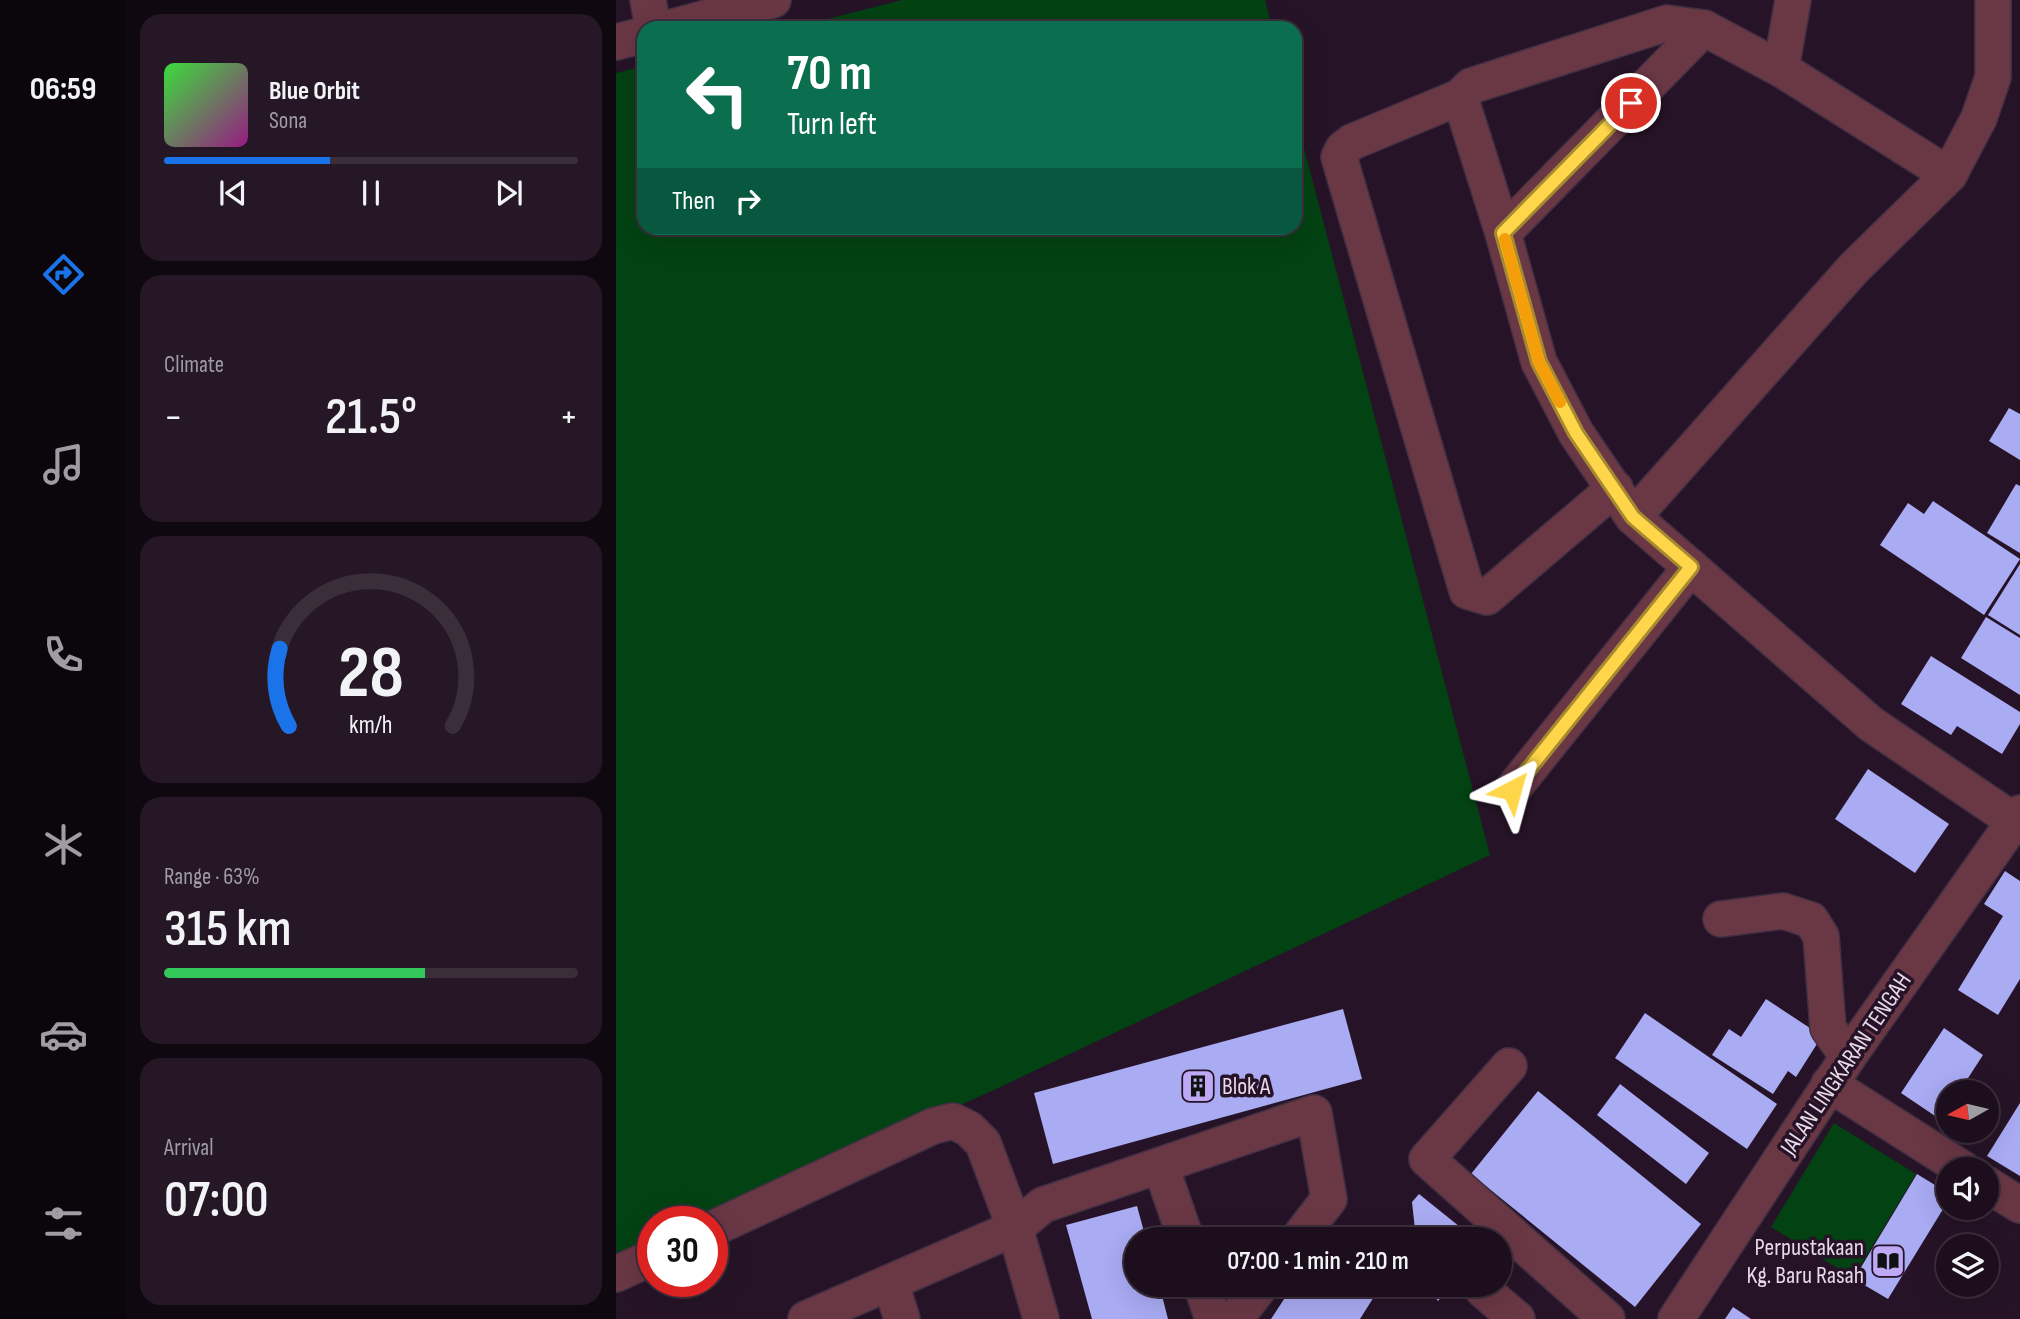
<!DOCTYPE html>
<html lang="en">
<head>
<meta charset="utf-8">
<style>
	:root { --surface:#1c0e1d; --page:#251726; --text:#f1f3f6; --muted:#a09ca4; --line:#3a2e3b; --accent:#1a73e8 }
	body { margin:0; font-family:"Sofia Sans Condensed",sans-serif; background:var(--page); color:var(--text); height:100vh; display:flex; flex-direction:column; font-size:26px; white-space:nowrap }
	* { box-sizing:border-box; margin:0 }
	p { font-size:23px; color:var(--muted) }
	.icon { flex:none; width:38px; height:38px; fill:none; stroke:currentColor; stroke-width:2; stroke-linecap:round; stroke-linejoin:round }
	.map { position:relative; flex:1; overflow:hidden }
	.details { display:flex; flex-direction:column; gap:14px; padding:14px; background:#0f0810; width:490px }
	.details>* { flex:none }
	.banner { position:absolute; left:21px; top:21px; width:665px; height:214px; border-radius:21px; box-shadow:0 7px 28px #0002,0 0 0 2px var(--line); background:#0b6e4f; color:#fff; overflow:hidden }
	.needle { width:46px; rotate:262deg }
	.fabs { position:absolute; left:1320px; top:1080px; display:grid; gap:14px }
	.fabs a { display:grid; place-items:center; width:63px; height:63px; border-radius:50%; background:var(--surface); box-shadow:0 7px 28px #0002,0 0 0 2px var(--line); font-size:35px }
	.speed { position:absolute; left:21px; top:1206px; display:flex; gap:14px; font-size:35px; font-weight:700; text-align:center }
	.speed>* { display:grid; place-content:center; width:91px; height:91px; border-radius:50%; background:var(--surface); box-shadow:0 7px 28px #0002,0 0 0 2px var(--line); line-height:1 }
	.speed .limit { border:10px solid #d22; background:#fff; color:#111 }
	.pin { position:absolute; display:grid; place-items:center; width:60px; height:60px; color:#fff; margin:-30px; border:4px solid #fff; border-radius:50%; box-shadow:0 2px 7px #0007 }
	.me { position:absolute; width:77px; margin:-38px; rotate:39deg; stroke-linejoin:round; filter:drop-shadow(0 0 5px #0008) }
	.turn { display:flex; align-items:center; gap:24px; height:147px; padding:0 35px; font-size:32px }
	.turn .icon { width:91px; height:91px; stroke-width:2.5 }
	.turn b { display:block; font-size:49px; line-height:60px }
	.then { display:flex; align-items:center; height:66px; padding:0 35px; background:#0003; gap:14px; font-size:26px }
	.big { font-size:52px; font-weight:600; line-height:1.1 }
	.details .widget { flex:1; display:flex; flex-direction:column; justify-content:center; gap:10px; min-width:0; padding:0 24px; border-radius:21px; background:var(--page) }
	.details .dial { align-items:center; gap:0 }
	.dial svg { height:182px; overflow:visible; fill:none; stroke:var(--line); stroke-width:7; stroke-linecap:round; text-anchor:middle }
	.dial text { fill:var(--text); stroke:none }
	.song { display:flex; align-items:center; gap:21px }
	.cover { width:84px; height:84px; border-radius:10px; background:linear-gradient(135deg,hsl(120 70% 55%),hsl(310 70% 35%)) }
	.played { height:7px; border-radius:4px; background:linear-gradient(90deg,var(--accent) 40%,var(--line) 40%) }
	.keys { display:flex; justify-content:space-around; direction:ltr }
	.heat { display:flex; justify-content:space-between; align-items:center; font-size:38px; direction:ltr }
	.charge { height:10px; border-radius:5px; background:linear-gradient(90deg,#34c759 63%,var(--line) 0) }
	.trip { position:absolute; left:508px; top:1227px; width:388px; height:70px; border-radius:35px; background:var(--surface); box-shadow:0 7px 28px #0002,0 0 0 2px var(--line); font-weight:600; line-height:70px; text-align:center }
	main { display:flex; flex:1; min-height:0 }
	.tab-bar { display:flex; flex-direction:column; width:126px; justify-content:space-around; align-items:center; background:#0b060c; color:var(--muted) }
	.tab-bar .icon { width:49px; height:49px }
	.tab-bar .on { color:var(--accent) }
	.tab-bar b { font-size:32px; color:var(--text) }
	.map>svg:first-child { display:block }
	.green { fill:#034212 }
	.building { fill:#a9abf3 }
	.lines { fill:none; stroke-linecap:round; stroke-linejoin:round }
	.minor-casing { stroke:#412f42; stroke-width:38 }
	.minor { stroke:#6a3745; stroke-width:35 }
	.route-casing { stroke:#a68a30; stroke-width:18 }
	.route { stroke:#ffd54a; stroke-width:12 }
	.slow { stroke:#f59e0b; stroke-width:12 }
	.labels { text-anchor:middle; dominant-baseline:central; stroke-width:7; stroke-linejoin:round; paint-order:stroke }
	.street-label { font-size:24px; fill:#e8dae8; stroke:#261327 }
	.poi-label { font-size:24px; fill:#e8dae8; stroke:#261327; text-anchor:start }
</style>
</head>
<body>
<main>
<nav class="tab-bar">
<b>06:59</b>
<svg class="icon on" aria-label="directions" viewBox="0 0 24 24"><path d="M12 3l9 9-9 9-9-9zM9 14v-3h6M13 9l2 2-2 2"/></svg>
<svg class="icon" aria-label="music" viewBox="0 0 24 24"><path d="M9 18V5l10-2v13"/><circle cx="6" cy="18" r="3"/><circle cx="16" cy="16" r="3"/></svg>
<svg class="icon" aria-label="phone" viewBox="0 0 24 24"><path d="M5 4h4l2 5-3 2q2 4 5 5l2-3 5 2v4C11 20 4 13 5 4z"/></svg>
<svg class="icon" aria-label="climate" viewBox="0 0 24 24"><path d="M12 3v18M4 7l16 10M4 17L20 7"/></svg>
<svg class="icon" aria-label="car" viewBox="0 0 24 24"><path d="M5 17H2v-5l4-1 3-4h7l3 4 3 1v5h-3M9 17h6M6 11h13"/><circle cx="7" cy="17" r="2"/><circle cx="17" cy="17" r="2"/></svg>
<svg class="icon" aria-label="filters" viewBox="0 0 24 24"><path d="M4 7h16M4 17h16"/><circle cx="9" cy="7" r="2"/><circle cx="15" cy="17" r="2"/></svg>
</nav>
<section class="details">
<div class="widget">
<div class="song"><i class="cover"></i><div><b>Blue Orbit</b><p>Sona</p></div></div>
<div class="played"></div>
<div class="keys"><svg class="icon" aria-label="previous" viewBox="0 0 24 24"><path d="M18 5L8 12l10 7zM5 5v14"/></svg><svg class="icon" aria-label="pause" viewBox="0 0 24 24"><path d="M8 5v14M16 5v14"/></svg><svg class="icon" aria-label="next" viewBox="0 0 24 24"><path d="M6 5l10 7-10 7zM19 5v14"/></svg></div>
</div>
<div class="widget"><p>Climate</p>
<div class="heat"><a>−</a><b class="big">21.5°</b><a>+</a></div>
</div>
<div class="widget dial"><svg viewBox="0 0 100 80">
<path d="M14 69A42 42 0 1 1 86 69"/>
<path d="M14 69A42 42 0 0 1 10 35" stroke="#1a73e8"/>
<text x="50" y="56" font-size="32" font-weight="700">28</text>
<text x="50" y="72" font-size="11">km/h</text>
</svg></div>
<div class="widget"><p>Range · 63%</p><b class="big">315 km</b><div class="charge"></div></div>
<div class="widget"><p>Arrival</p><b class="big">07:00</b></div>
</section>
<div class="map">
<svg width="1404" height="1319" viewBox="0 0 1404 1319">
	<rect width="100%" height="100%" fill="#261327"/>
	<g class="green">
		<path d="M 286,0 L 649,0 L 656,28 L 176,28 Z"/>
		<path d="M 28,66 L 28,228 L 679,228 L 679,114 L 874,855 L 378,1090 L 85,1221 L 37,1222 L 37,1243 L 0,1260 L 0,73 Z"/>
		<path d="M 1218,1123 L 1300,1174 L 1237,1278 L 1155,1227 Z"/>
	</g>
	<g class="building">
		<path d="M 1393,408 L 1404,414 L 1404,460 L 1373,441 Z"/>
		<path d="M 1400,484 L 1404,486 L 1404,553 L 1371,533 Z"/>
		<path d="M 1317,501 L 1404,559 L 1368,615 L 1264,545 L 1292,503 L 1308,514 Z"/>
		<path d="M 1404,564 L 1404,635 L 1372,615 Z"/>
		<path d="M 1370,617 L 1404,638 L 1404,695 L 1345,658 Z"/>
		<path d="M 1315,656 L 1404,712 L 1404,724 L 1386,754 L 1341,726 L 1335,735 L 1285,704 Z"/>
		<path d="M 1252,769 L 1333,824 L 1299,873 L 1219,819 Z"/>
		<path d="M 1389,871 L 1404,881 L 1404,979 L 1382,1015 L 1342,990 L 1387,916 L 1368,904 Z"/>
		<path d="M 1150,999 L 1206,1036 L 1180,1077 L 1172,1071 L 1157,1094 L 1096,1055 L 1113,1029 L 1125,1037 Z"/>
		<path d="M 727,1009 L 746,1079 L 437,1164 L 418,1093 Z"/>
		<path d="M 1029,1013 L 1161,1104 L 1131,1149 L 999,1058 Z"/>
		<path d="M 1328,1028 L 1367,1055 L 1343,1092 L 1332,1092 L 1332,1109 L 1325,1120 L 1285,1093 Z"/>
		<path d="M 1004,1084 L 1093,1153 L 1070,1184 L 981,1115 Z"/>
		<path d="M 922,1091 L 1085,1224 L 1019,1307 L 855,1174 Z"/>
		<path d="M 1404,1103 L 1404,1176 L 1371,1156 Z"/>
		<path d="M 1301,1174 L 1332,1193 L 1332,1201 L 1272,1299 L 1238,1279 Z"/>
		<path d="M 803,1194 L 859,1239 L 800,1239 L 796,1202 Z"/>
		<path d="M 521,1206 L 530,1239 L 520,1239 L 520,1284 L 543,1284 L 552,1319 L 476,1319 L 450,1225 Z"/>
		<path d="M 678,1284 L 766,1284 L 744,1319 L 655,1319 Z"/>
		<path d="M 809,1284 L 837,1284 L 822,1301 Z"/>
		<path d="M 1117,1307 L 1135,1319 L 1109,1319 Z"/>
	</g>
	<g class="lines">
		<g class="minor-casing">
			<g id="minor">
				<path d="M 32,0 L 37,28"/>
				<path d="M 53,28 L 157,0"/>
				<path d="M 0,42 L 28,35"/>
				<path d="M 1165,69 L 1177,0"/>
				<path d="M 844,97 L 736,142 L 727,149 L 723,157 L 851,591 L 871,597 L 999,488"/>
				<path d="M 1333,175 L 1165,69 L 1088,28 L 1051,23 L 855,86 L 844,97 L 887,233 L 923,362 L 960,433 L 1017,517 L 1255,724 L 1404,825"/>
				<path d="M 887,233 L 1088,28"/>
				<path d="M 1017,517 L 1238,268 L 1333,175 L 1363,118 L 1377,77 L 1377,0"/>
				<path d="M 896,790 L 1075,567"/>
				<path d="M 1105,919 L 1167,911 L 1195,920 L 1205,936 L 1212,1028 L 1232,1057"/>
				<path d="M 893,1066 L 811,1159 L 991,1319"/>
				<path d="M 1213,1084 L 1347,1169"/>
				<path d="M 545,1167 L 570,1239"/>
				<path d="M 1370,1184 L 1404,1205"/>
				<path d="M 96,1229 L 317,1126 L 337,1121 L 353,1129 L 367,1143 L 399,1228 L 425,1319"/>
				<path d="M 0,1274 L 37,1257"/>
				<path d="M 275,1284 L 286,1319"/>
				<path d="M 585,1284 L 597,1319"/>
				<path d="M 871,1284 L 867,1290 L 901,1319"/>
				<path d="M 190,1319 L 399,1228 L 427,1205 L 698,1113 L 713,1199 L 682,1239"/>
				<path d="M 619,1319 L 646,1284"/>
				<path d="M 1060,1319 L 1232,1057 L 1404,813"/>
			</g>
		</g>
		<use href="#minor" class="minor"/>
	</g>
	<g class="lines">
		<g class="route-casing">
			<path id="route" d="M 896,790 L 1075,567 L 1017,517 L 960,433 L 923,362 L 887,233 L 1015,103"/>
		</g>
		<use href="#route" class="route"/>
		<path class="slow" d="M 889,239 L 923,362 L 944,402"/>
	</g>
	<defs>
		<g id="building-square" transform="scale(1.75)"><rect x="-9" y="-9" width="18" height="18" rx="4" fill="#bda9f5" stroke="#261327"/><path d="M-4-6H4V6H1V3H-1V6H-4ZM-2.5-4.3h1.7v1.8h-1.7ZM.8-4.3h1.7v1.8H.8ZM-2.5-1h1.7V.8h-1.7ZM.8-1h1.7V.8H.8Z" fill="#111"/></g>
		<g id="library-square" transform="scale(1.75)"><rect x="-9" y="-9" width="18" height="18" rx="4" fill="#bda9f5" stroke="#261327"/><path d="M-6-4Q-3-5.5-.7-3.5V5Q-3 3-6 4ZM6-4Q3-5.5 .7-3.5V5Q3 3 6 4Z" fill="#111"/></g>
	</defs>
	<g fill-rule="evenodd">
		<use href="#building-square" x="582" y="1086"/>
		<use href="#library-square" x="1272" y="1261"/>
	</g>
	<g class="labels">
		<g class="street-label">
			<text transform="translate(1230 1064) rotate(-56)">JALAN LINGKARAN TENGAH</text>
		</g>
		<g class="poi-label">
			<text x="606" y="1086">Blok A</text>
			<text x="1248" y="1247" text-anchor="end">Perpustakaan<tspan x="1248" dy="28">Kg. Baru Rasah</tspan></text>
		</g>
	</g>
</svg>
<div class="fabs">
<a><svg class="needle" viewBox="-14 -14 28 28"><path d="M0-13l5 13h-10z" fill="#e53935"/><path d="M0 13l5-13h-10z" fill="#a09ca4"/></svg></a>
<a><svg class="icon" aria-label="sound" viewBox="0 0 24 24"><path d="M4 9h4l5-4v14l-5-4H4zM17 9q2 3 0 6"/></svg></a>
<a><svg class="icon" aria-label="layers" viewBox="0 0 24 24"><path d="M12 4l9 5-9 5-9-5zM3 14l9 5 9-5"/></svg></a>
</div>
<div class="speed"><div class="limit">30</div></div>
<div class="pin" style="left:1015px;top:103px;background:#d93025"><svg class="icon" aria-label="arrive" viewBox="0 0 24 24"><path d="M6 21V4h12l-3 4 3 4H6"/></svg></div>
<svg class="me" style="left:896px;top:790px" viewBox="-20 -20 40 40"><path d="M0-17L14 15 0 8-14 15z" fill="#ffd54a" stroke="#fff" stroke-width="4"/></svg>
<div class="trip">07:00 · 1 min · 210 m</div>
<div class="banner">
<div class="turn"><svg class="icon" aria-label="left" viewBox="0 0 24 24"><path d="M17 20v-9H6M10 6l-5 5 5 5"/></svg><div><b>70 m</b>Turn left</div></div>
<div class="then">Then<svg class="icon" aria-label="right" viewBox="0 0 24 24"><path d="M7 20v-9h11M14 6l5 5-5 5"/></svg></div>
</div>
</div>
</main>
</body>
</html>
